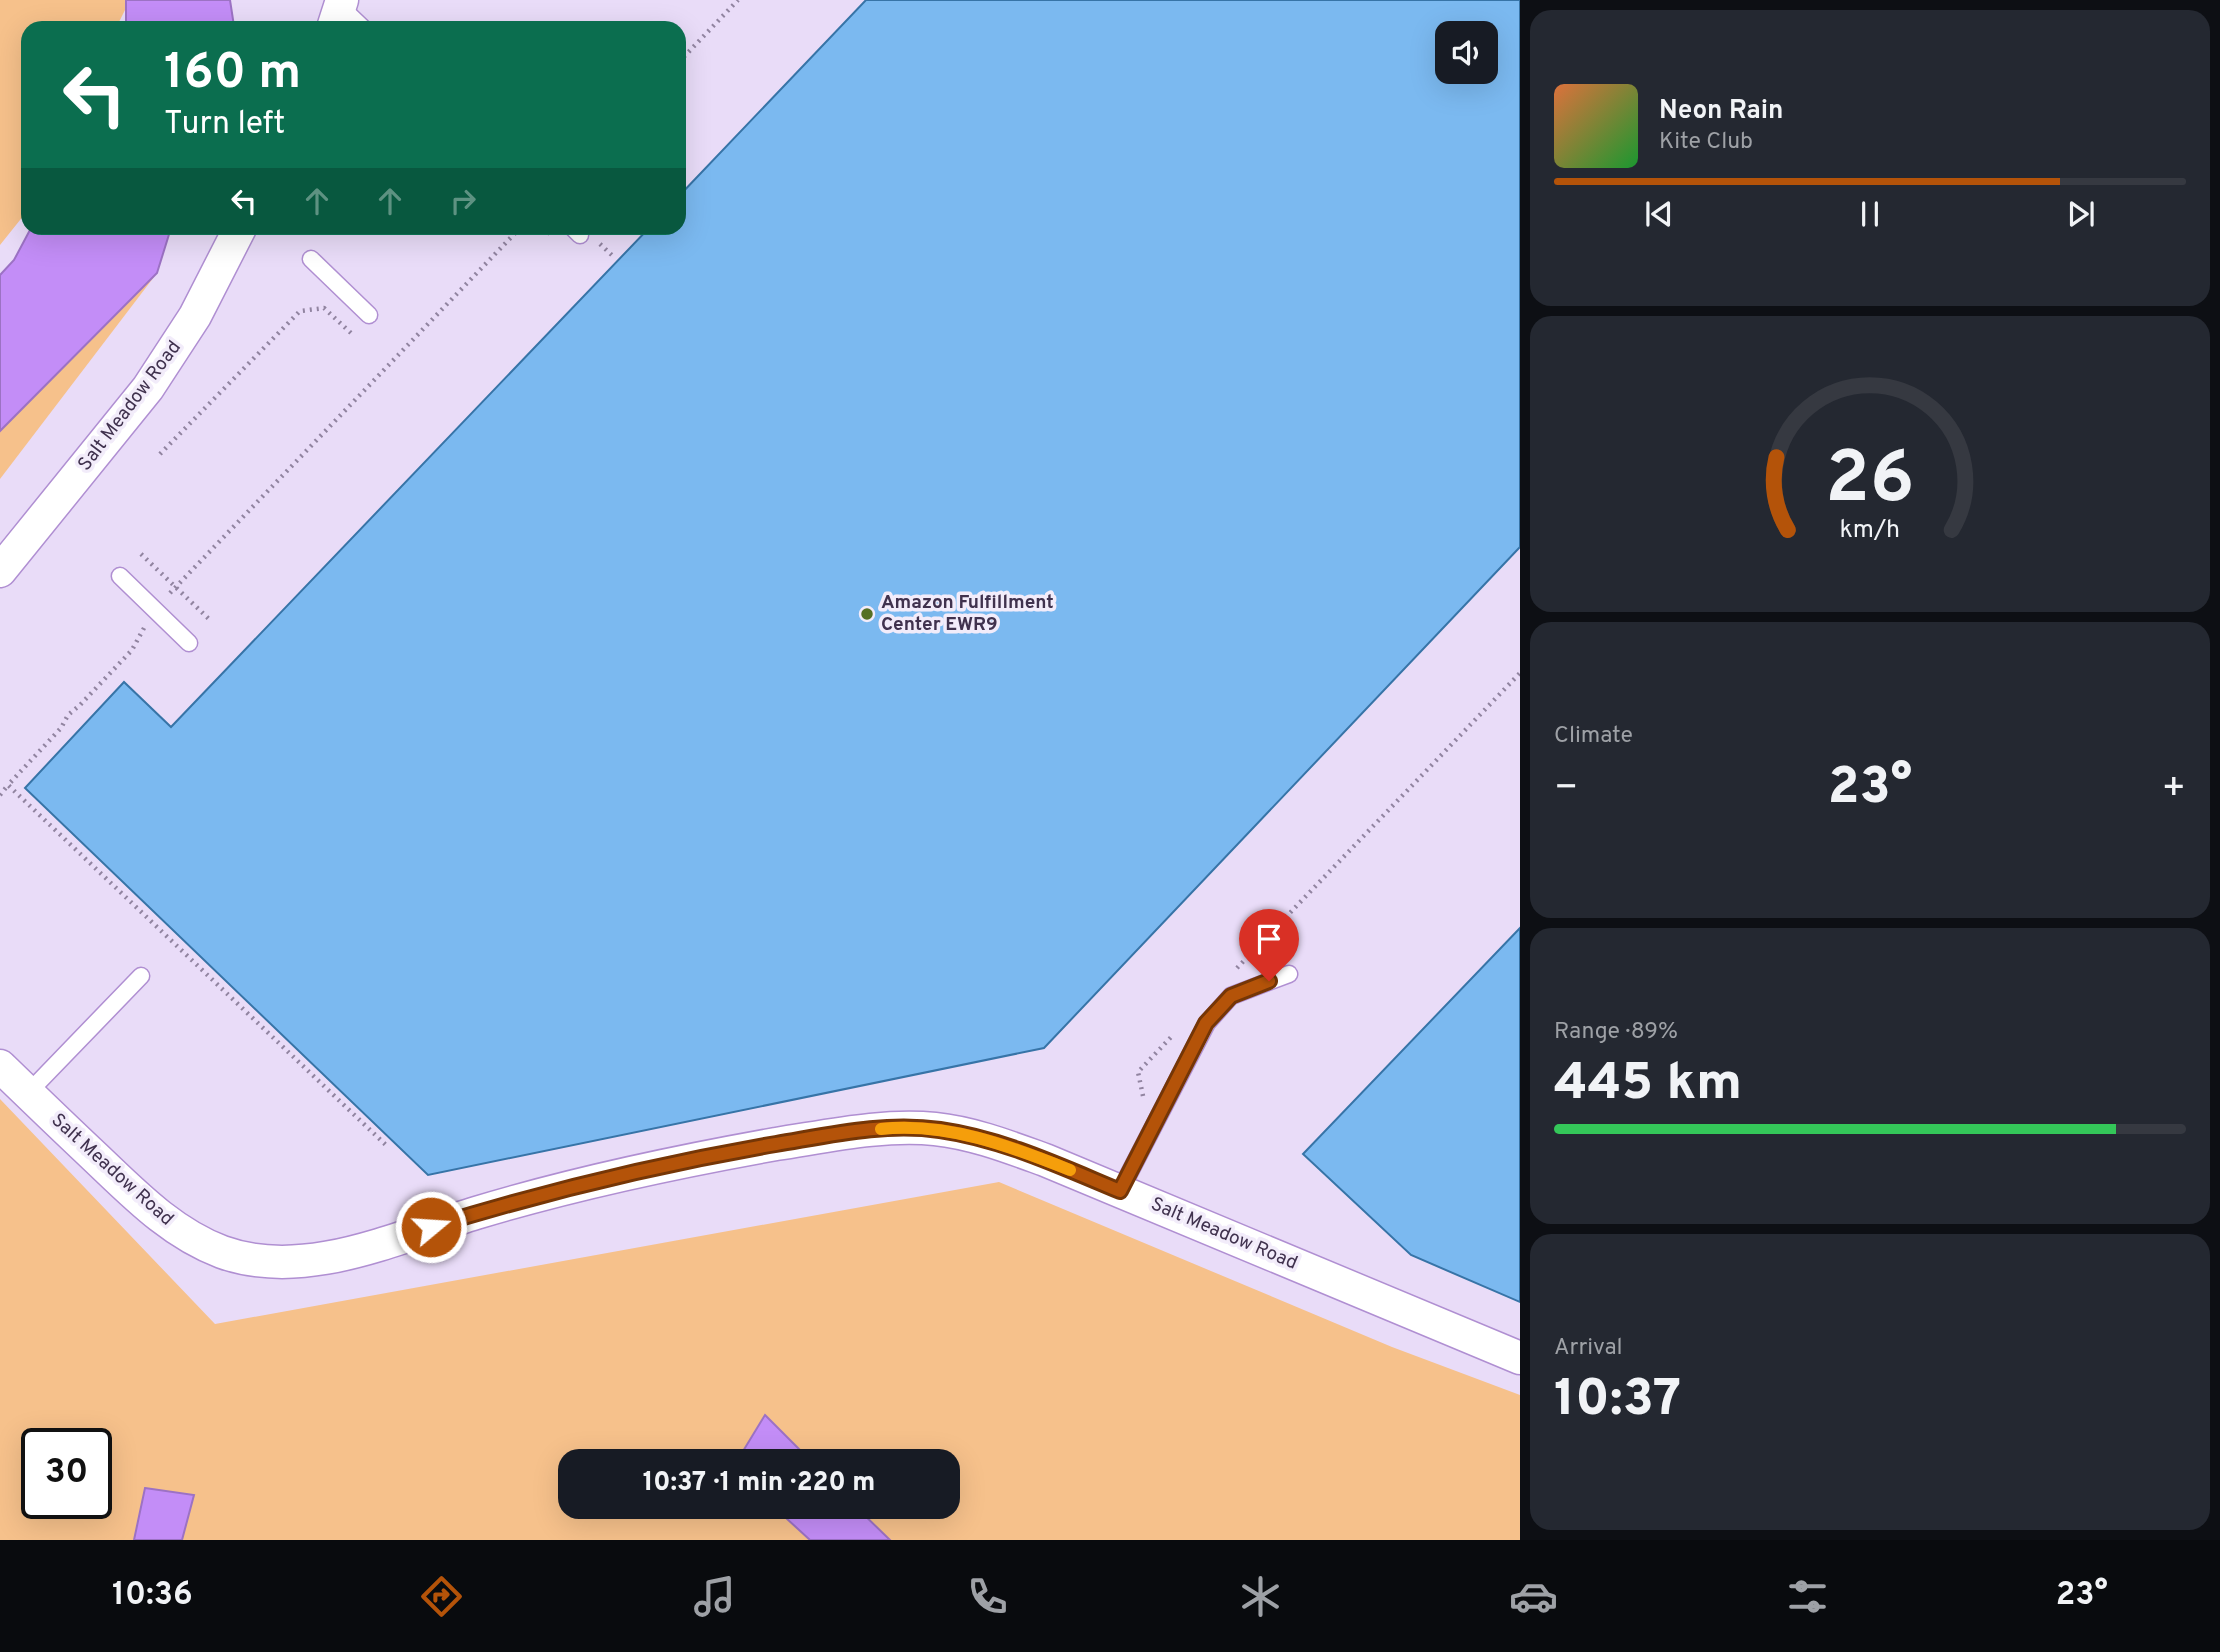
<!DOCTYPE html>
<html lang="en">
<head>
<meta charset="utf-8">
<style>
	:root { --surface:#171b24; --page:#242831; --text:#f1f3f6; --muted:#9ea1a6; --line:#363941; --accent:#b45309 }
	body { margin:0; font-family:Overpass,sans-serif; background:var(--page); color:var(--text); height:100vh; display:flex; flex-direction:column; font-size:26px; white-space:nowrap }
	* { box-sizing:border-box; margin:0 }
	p { font-size:23px; color:var(--muted) }
	.icon { flex:none; width:38px; height:38px; fill:none; stroke:currentColor; stroke-width:2; stroke-linecap:round; stroke-linejoin:round }
	.map { position:relative; flex:1; overflow:hidden }
	.panel { display:flex; flex-direction:column; gap:10px; padding:10px; background:#0d0f14; width:700px }
	.panel>* { flex:none }
	.top-card { position:absolute; left:21px; top:21px; width:665px; height:214px; border-radius:21px; box-shadow:0 7px 28px #0002; background:#0b6e4f; color:#fff; overflow:hidden }
	.buttons { position:absolute; left:1435px; top:21px; display:grid; gap:14px }
	.buttons a { display:grid; place-items:center; width:63px; height:63px; border-radius:14px; background:var(--surface); box-shadow:0 7px 28px #0002; font-size:35px }
	.speed { position:absolute; left:21px; top:1428px; display:flex; gap:14px; font-size:35px; font-weight:700; text-align:center }
	.speed>* { display:grid; place-content:center; width:91px; height:91px; border-radius:50%; background:var(--surface); box-shadow:0 7px 28px #0002; line-height:1 }
	.speed .limit { border:4px solid #111; border-radius:10px; background:#fff; color:#111 }
	.pin { position:absolute; display:grid; place-items:center; width:60px; height:60px; color:#fff; margin:-72px -30px; border-radius:50% 50% 50% 0; rotate:-45deg; box-shadow:0 0 7px #0007 }
	.pin .icon { rotate:45deg }
	.me { position:absolute; width:77px; margin:-38px; rotate:72deg; stroke-linejoin:round; filter:drop-shadow(0 0 5px #0008) }
	.turn { display:flex; align-items:center; gap:24px; height:147px; padding:0 28px; font-size:32px }
	.turn .icon { width:91px; height:91px; stroke-width:2.5 }
	.turn b { display:block; font-size:49px; line-height:60px }
	.lanes { display:flex; align-items:center; height:66px; padding:0 28px; background:#0003; justify-content:center; gap:35px; direction:ltr }
	.lanes .off { opacity:.35 }
	.big { font-size:52px; font-weight:800; line-height:1.1 }
	.panel .tile { flex:1; display:flex; flex-direction:column; justify-content:center; gap:10px; min-width:0; padding:0 24px; border-radius:21px; background:var(--page) }
	.panel .dial { align-items:center; gap:0 }
	.dial svg { height:182px; overflow:visible; fill:none; stroke:var(--line); stroke-width:7; stroke-linecap:round; text-anchor:middle }
	.dial text { fill:var(--text); stroke:none }
	.song { display:flex; align-items:center; gap:21px }
	.cover { width:84px; height:84px; border-radius:10px; background:linear-gradient(135deg,hsl(20 70% 55%),hsl(130 70% 35%)) }
	.played { height:7px; border-radius:4px; background:linear-gradient(90deg,var(--accent) 80%,var(--line) 80%) }
	.keys { display:flex; justify-content:space-around; direction:ltr }
	.heat { display:flex; justify-content:space-between; align-items:center; font-size:38px; direction:ltr }
	.charge { height:10px; border-radius:5px; background:linear-gradient(90deg,#34c759 89%,var(--line) 0) }
	.trip { position:absolute; left:558px; top:1449px; width:402px; height:70px; border-radius:21px; background:var(--surface); box-shadow:0 7px 28px #0002; font-weight:800; line-height:70px; text-align:center }
	.tabs { display:flex; height:112px; justify-content:space-around; align-items:center; background:#090b0e; color:var(--muted) }
	.tabs .icon { width:49px; height:49px }
	.tabs .on { color:var(--accent) }
	.tabs b { font-size:32px; color:var(--text) }
	main { display:flex; flex:1; min-height:0 }
	.map>svg:first-child { display:block }
	.green { fill:#f6c18b; fill-rule:evenodd }
	.water { fill:#c38df7; stroke:#9c72c4; stroke-width:2 }
	.building { fill:#7bb9f0; stroke:#3774a7; stroke-width:2; fill-rule:evenodd }
	.lines { fill:none; stroke-linecap:round; stroke-linejoin:round }
	.service-casing { stroke:#b08fd2; stroke-width:19 }
	.minor-casing { stroke:#b08fd2; stroke-width:35 }
	.path { stroke:#9184a0; stroke-width:4.5; stroke-dasharray:2 5; stroke-linecap:butt }
	.service { stroke:#fff; stroke-width:16 }
	.minor { stroke:#fff; stroke-width:32 }
	.route-casing { stroke:#753606; stroke-width:18 }
	.route { stroke:#b45309; stroke-width:12 }
	.slow { stroke:#f59e0b; stroke-width:12 }
	.poi-dot { fill:#567023; stroke:#f2ecfa; stroke-width:2.5 }
	.labels { text-anchor:middle; dominant-baseline:central; stroke-width:7; stroke-linejoin:round; paint-order:stroke }
	.street-label { font-size:19px; fill:#40324e; stroke:#f2ecfa }
	.poi-label { font-size:19px; font-weight:bold; fill:#40324e; stroke:#f2ecfa; text-anchor:start }
</style>
</head>
<body>
<main>
<div class="map">
<svg width="1520" height="1540" viewBox="0 0 1520 1540">
	<rect width="100%" height="100%" fill="#e9dcf8"/>
	<g class="green">
		<path d="M 0,0 L 130,0 L 116,28 L 28,28 L 28,210 L 0,245 Z"/>
		<path d="M 157,273 L 0,479 L 0,431 Z"/>
		<path d="M 0,1099 L 215,1324 L 999,1182 L 1392,1347 L 1520,1395 L 1520,1540 L 890,1540 L 856,1507 L 948,1507 L 948,1461 L 811,1461 L 765,1415 L 737,1461 L 570,1461 L 570,1507 L 774,1507 L 810,1540 L 182,1540 L 194,1496 L 145,1488 L 134,1540 L 0,1540 ZM 37,1444 L 96,1444 L 96,1503 L 37,1503 Z"/>
	</g>
	<g class="water">
		<path d="M 126,0 L 230,0 L 234,26 L 234,28 L 126,28 Z"/>
		<path d="M 31,228 L 171,228 L 157,273 L 0,431 L 0,275 L 14,260 Z"/>
		<path d="M 765,1415 L 811,1461 L 737,1461 Z"/>
		<path d="M 145,1488 L 194,1495 L 182,1540 L 134,1540 Z"/>
		<path d="M 774,1507 L 856,1507 L 890,1540 L 810,1540 Z"/>
	</g>
	<g class="building">
		<path d="M 866,0 L 1520,0 L 1520,547 L 1044,1048 L 428,1175 L 25,788 L 124,682 L 171,727 L 649,228 L 679,228 L 679,196 ZM 1447,33 L 1486,33 L 1486,72 L 1447,72 Z"/>
		<path d="M 1520,928 L 1520,1302 L 1411,1255 L 1303,1154 Z"/>
	</g>
	<g class="lines">
		<g class="service-casing">
			<g id="service">
				<path d="M 341,7 L 363,28"/>
				<path d="M 573,228 L 580,235"/>
				<path d="M 311,259 L 369,315"/>
				<path d="M 120,576 L 189,643"/>
				<path d="M 28,1093 L 141,976"/>
				<path d="M 1120,1191 L 1207,1023 L 1231,996 L 1289,974"/>
			</g>
		</g>
		<g class="minor-casing">
			<g id="minor">
				<path d="M 333,28 L 342,0"/>
				<path d="M 0,571 L 148,388 L 195,316 L 240,228"/>
				<path d="M 0,1066 C 31,1096 63,1127 95,1157 C 133,1193 171,1233 222,1252 C 305,1282 397,1237 476,1213 C 575,1183 675,1162 776,1144 C 829,1136 882,1124 935,1129 C 973,1133 1009,1147 1045,1160 L 1520,1358"/>
			</g>
		</g>
		<g class="path">
			<path d="M 679,62 L 738,0"/>
			<path d="M 543,228 L 550,234"/>
			<path d="M 600,244 L 615,258"/>
			<path d="M 160,454 L 300,311 L 324,308 L 352,334"/>
			<path d="M 141,554 L 210,620"/>
			<path d="M 170,593 L 520,228"/>
			<path d="M 144,628 L 132,650 L 80,705 L 68,715 L 61,728 L 8,785 L 388,1147"/>
			<path d="M 0,795 L 8,785"/>
			<path d="M 1237,968 L 1520,673"/>
			<path d="M 1143,1096 L 1138,1072 L 1173,1035"/>
		</g>
		<use href="#service" class="service"/>
		<use href="#minor" class="minor"/>
	</g>
	<g class="lines">
		<g class="route-casing">
			<path id="route" d="M 431,1227 C 544,1192 659,1164 776,1144 C 830,1135 885,1122 940,1130 C 1003,1139 1062,1167 1120,1191 L 1206,1023 L 1231,996 L 1269,981"/>
		</g>
		<use href="#route" class="route"/>
		<path class="slow" d="M 881,1129 C 947,1122 1010,1146 1070,1170"/>
	</g>
	<circle class="poi-dot" cx="867" cy="614" r="7"/>
	<g class="labels">
		<g class="street-label">
			<text transform="translate(130 406) rotate(-53)">Salt Meadow Road</text>
			<text transform="translate(112 1170) rotate(42)">Salt Meadow Road</text>
			<text transform="translate(1224 1234) rotate(23)">Salt Meadow Road</text>
		</g>
		<g class="poi-label">
			<text x="881" y="603">Amazon Fulfillment<tspan x="881" dy="22">Center EWR9</tspan></text>
		</g>
	</g>
</svg>
<div class="buttons">
<a><svg class="icon" aria-label="sound" viewBox="0 0 24 24"><path d="M4 9h4l5-4v14l-5-4H4zM17 9q2 3 0 6"/></svg></a>
</div>
<div class="speed"><div class="limit">30</div></div>
<div class="pin" style="left:1269px;top:981px;background:#d93025"><svg class="icon" aria-label="arrive" viewBox="0 0 24 24"><path d="M6 21V4h12l-3 4 3 4H6"/></svg></div>
<svg class="me" style="left:431px;top:1227px" viewBox="-20 -20 40 40"><circle r="17" fill="#b45309" stroke="#fff" stroke-width="3"/><path d="M0-11L8 9 0 5-8 9z" fill="#fff"/></svg>
<div class="trip">10:37 · 1 min · 220 m</div>
<div class="top-card">
<div class="turn"><svg class="icon" aria-label="left" viewBox="0 0 24 24"><path d="M17 20v-9H6M10 6l-5 5 5 5"/></svg><div><b>160 m</b>Turn left</div></div>
<div class="lanes"><svg class="icon" aria-label="left" viewBox="0 0 24 24"><path d="M17 20v-9H6M10 6l-5 5 5 5"/></svg><svg class="icon off" aria-label="ahead" viewBox="0 0 24 24"><path d="M12 20V5M6 11l6-6 6 6"/></svg><svg class="icon off" aria-label="ahead" viewBox="0 0 24 24"><path d="M12 20V5M6 11l6-6 6 6"/></svg><svg class="icon off" aria-label="right" viewBox="0 0 24 24"><path d="M7 20v-9h11M14 6l5 5-5 5"/></svg></div>
</div>
</div>
<section class="panel">
<div class="tile">
<div class="song"><i class="cover"></i><div><b>Neon Rain</b><p>Kite Club</p></div></div>
<div class="played"></div>
<div class="keys"><svg class="icon" aria-label="previous" viewBox="0 0 24 24"><path d="M18 5L8 12l10 7zM5 5v14"/></svg><svg class="icon" aria-label="pause" viewBox="0 0 24 24"><path d="M8 5v14M16 5v14"/></svg><svg class="icon" aria-label="next" viewBox="0 0 24 24"><path d="M6 5l10 7-10 7zM19 5v14"/></svg></div>
</div>
<div class="tile dial"><svg viewBox="0 0 100 80">
<path d="M14 69A42 42 0 1 1 86 69"/>
<path d="M14 69A42 42 0 0 1 9 37" stroke="#b45309"/>
<text x="50" y="56" font-size="32" font-weight="700">26</text>
<text x="50" y="72" font-size="11">km/h</text>
</svg></div>
<div class="tile"><p>Climate</p>
<div class="heat"><a>−</a><b class="big">23°</b><a>+</a></div>
</div>
<div class="tile"><p>Range · 89%</p><b class="big">445 km</b><div class="charge"></div></div>
<div class="tile"><p>Arrival</p><b class="big">10:37</b></div>
</section>
</main>
<nav class="tabs">
<b>10:36</b>
<svg class="icon on" aria-label="directions" viewBox="0 0 24 24"><path d="M12 3l9 9-9 9-9-9zM9 14v-3h6M13 9l2 2-2 2"/></svg>
<svg class="icon" aria-label="music" viewBox="0 0 24 24"><path d="M9 18V5l10-2v13"/><circle cx="6" cy="18" r="3"/><circle cx="16" cy="16" r="3"/></svg>
<svg class="icon" aria-label="phone" viewBox="0 0 24 24"><path d="M5 4h4l2 5-3 2q2 4 5 5l2-3 5 2v4C11 20 4 13 5 4z"/></svg>
<svg class="icon" aria-label="climate" viewBox="0 0 24 24"><path d="M12 3v18M4 7l16 10M4 17L20 7"/></svg>
<svg class="icon" aria-label="car" viewBox="0 0 24 24"><path d="M5 17H2v-5l4-1 3-4h7l3 4 3 1v5h-3M9 17h6M6 11h13"/><circle cx="7" cy="17" r="2"/><circle cx="17" cy="17" r="2"/></svg>
<svg class="icon" aria-label="filters" viewBox="0 0 24 24"><path d="M4 7h16M4 17h16"/><circle cx="9" cy="7" r="2"/><circle cx="15" cy="17" r="2"/></svg>
<b>23°</b>
</nav>
</body>
</html>
